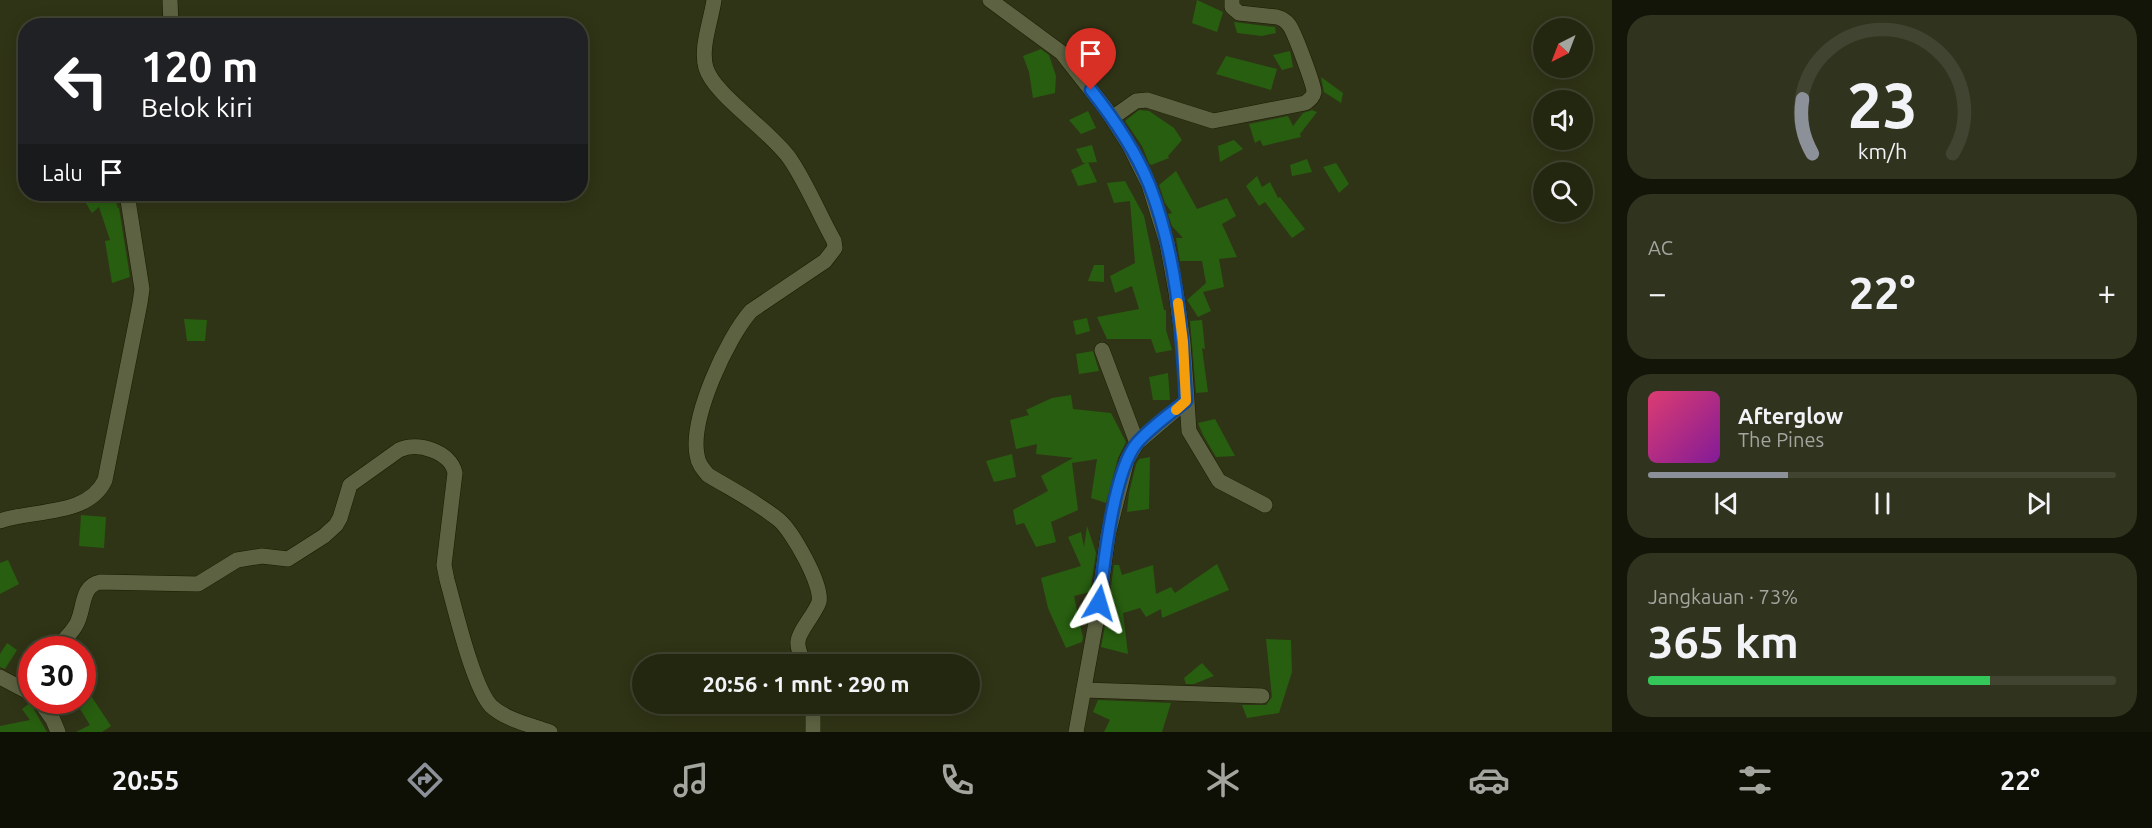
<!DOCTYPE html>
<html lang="id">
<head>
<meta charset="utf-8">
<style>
	:root { --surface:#242710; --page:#30331e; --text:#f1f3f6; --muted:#a3a59f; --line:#414430; --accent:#8c9099 }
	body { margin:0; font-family:Ubuntu,sans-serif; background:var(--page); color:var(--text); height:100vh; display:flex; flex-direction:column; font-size:22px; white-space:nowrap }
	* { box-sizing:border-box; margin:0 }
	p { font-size:20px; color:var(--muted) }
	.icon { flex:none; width:33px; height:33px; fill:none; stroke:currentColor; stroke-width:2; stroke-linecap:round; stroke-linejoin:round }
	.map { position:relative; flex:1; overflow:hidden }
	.sheet { display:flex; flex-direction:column; gap:15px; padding:15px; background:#141509; width:540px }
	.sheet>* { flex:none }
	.guide { position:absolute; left:18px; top:18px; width:570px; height:183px; border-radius:24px; box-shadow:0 3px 15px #0003,0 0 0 2px var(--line); background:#202124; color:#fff; overflow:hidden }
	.needle { width:39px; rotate:222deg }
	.buttons { position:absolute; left:1533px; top:18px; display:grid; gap:12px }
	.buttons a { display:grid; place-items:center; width:60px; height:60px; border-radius:50%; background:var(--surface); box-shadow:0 3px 15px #0003,0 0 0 2px var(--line); font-size:30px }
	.speed { position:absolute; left:18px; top:636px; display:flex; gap:12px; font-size:30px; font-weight:700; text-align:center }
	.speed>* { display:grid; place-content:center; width:78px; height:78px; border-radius:50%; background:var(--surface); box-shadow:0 3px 15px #0003,0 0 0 2px var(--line); line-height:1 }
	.speed .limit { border:9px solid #d22; background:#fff; color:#111 }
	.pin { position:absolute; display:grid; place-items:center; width:51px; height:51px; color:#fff; margin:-62px -26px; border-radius:50% 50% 50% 0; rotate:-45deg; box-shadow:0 0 6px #0007 }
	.pin .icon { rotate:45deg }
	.me { position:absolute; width:66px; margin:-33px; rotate:7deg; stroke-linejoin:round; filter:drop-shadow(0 0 4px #0008) }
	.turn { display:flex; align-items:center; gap:21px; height:126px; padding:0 24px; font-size:27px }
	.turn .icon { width:78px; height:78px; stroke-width:2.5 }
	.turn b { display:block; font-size:42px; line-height:51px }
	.then { display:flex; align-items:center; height:57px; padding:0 24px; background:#0003; gap:12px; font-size:22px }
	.big { font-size:45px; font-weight:700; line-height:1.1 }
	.sheet .tile { flex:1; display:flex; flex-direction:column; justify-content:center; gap:9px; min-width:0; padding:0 21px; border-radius:24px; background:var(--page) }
	.sheet .dial { align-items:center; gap:0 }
	.dial svg { height:156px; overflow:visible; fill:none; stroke:var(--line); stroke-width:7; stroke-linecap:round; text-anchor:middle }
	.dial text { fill:var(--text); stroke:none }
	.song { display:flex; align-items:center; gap:18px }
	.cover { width:72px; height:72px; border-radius:9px; background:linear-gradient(135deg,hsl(340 70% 55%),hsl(290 70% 35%)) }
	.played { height:6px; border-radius:3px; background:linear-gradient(90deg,var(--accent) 30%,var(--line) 30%) }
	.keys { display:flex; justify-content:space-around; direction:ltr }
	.heat { display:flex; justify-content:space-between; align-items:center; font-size:33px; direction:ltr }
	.charge { height:9px; border-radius:4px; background:linear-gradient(90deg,#34c759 73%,var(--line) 0) }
	.trip { position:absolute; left:632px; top:654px; width:348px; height:60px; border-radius:30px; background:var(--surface); box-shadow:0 3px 15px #0003,0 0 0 2px var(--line); font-weight:700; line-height:60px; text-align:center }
	.tabs { display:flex; height:96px; justify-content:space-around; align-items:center; background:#0e1006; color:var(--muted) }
	.tabs .icon { width:42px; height:42px }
	.tabs .on { color:var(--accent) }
	.tabs b { font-size:27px; color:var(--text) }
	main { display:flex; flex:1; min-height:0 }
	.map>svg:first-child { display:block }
	.building { fill:#285e10 }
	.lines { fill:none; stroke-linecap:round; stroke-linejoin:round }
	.street-casing { stroke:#181c00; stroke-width:16 }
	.street { stroke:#5d6342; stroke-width:15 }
	.route-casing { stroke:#114b97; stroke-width:15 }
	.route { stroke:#1a73e8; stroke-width:10 }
	.slow { stroke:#f59e0b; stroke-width:10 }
</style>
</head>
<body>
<main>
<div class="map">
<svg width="1612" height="732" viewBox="0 0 1612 732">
	<rect width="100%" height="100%" fill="#303416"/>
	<g class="building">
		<path d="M 1197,0 L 1223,12 L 1217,32 L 1192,23 Z"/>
		<path d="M 1234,22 L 1275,27 L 1276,33 L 1262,36 L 1237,33 Z"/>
		<path d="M 1041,49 L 1049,55 L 1056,76 L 1055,93 L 1033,98 L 1029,72 L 1023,56 Z"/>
		<path d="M 1290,51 L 1293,67 L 1282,70 L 1273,55 Z"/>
		<path d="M 1226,56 L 1277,69 L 1271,90 L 1216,74 Z"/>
		<path d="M 1321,77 L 1343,93 L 1341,103 L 1324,92 Z"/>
		<path d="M 1139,110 L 1149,111 L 1174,128 L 1182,140 L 1168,156 L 1169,158 L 1151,165 L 1149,163 L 1142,146 L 1125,121 Z"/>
		<path d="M 1312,110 L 1317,112 L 1300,134 L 1301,137 L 1263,146 L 1260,140 L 1255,143 L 1249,124 L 1288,116 L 1293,126 L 1303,113 Z"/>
		<path d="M 1088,111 L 1096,128 L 1081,134 L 1069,120 Z"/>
		<path d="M 1234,140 L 1243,149 L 1220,162 L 1218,146 Z"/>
		<path d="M 1092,145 L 1097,162 L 1083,163 L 1076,149 Z"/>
		<path d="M 1307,159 L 1312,172 L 1292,176 L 1290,165 Z"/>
		<path d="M 1088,162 L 1097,182 L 1078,186 L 1071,170 Z"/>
		<path d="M 1336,163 L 1349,184 L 1339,193 L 1323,167 Z"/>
		<path d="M 1176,171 L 1197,209 L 1227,198 L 1236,216 L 1222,224 L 1237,257 L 1219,259 L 1224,287 L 1203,292 L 1211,311 L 1198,317 L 1187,300 L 1206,283 L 1202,261 L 1180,261 L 1176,238 L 1183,238 L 1172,226 L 1168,214 L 1172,213 L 1165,203 L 1159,185 Z"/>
		<path d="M 1257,176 L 1262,187 L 1270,182 L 1278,198 L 1280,197 L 1305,229 L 1292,238 L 1265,202 L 1259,206 L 1246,186 Z"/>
		<path d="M 1125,181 L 1144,216 L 1164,310 L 1166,310 L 1166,330 L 1172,350 L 1156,353 L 1151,339 L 1107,339 L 1097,317 L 1139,309 L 1132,286 L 1115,293 L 1110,276 L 1135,263 L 1130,201 L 1114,203 L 1107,183 Z"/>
		<path d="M 93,194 L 113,194 L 118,208 L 119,208 L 130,277 L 112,283 L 105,241 L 110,240 L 99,207 L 92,213 L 84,200 Z"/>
		<path d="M 1094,265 L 1104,265 L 1104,282 L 1088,281 Z"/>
		<path d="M 1087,318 L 1090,331 L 1076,335 L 1073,321 Z"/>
		<path d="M 184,319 L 207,320 L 205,341 L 187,341 Z"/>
		<path d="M 1202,320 L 1205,349 L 1202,348 L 1208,392 L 1196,393 L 1190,321 Z"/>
		<path d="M 1093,351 L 1099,371 L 1079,374 L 1076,354 Z"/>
		<path d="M 1168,373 L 1170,400 L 1153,400 L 1149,377 Z"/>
		<path d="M 1071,395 L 1073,409 L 1111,413 L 1126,442 L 1118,458 L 1106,503 L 1091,498 L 1097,459 L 1072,463 L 1078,510 L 1051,522 L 1056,542 L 1036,547 L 1024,523 L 1016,525 L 1013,510 L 1048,491 L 1041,476 L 1073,458 L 1036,454 L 1037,444 L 1016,449 L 1010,420 L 1029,415 L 1026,410 L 1052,398 Z"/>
		<path d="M 1215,419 L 1235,456 L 1216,457 L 1203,435 L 1198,423 Z"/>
		<path d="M 1012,454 L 1016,477 L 994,482 L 986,461 Z"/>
		<path d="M 1150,457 L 1149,509 L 1127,512 L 1129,493 L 1136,464 L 1139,459 Z"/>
		<path d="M 81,515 L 106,517 L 104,548 L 79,546 Z"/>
		<path d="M 1087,526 L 1096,553 L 1090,592 L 1074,596 L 1083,638 L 1082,642 L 1066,648 L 1048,608 L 1041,578 L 1081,566 L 1068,537 L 1081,532 L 1084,547 Z"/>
		<path d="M 8,560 L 19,584 L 0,594 L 0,563 Z"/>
		<path d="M 1217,564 L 1229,590 L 1162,618 L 1161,609 L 1146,617 L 1140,608 L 1123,613 L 1128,654 L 1101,647 L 1106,621 L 1115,622 L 1108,607 L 1114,565 L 1119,565 L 1122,575 L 1153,565 L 1156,594 L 1171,587 L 1175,593 Z"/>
		<path d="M 1266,639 L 1291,640 L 1292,672 L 1279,713 L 1247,718 L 1242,705 L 1266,705 L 1272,697 Z"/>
		<path d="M 7,643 L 17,650 L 5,669 L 0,667 L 0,654 Z"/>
		<path d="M 82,663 L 96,675 L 85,687 L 111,726 L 102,732 L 76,732 L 90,725 L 80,709 L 82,708 Z"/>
		<path d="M 1202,663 L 1214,676 L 1194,684 L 1186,684 L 1184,678 Z"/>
		<path d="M 1098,700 L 1171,703 L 1162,732 L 1104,732 L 1110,720 L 1093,712 Z"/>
		<path d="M 30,703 L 47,732 L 0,732 L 0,726 L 30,720 L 22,709 Z"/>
	</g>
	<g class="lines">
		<g class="street-casing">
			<g id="street">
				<path d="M 170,0 L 171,26"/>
				<path d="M 714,0 C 711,21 700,48 706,68 C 714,95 771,131 790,159 C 807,184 819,214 834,241 L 835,248 L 825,261 L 751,311 C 727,338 690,418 697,455 C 698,463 702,468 708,475 C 731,489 757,502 779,520 C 792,531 823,585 819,602 C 815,614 798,632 798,642 C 797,650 802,658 805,664"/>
				<path d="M 990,0 L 1062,53 L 1106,109 L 1129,145 L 1149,185 L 1167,243 L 1176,292 L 1183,342 L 1189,431 L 1219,481 L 1265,505"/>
				<path d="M 1112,118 L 1136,101 L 1147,100 L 1213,121 L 1305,103 C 1309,100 1313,98 1314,92 C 1314,85 1294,31 1289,25 C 1286,21 1282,18 1277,17 L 1239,13 L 1232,7 L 1232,0"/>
				<path d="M 1102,350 L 1137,443"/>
				<path d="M 0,521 C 32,509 88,517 105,480 L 140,303 L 142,289 L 127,194"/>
				<path d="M 54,650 C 62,642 71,634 76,625 C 85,610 80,586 100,582 L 198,584 L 237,560 L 262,556 L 288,559 L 324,536 L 336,525 L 340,518 L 350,485 L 399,450 C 418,441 451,452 455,473 L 444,565 L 447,580 C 455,608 473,687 491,706 C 506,720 531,725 550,732"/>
				<path d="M 0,677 L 32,694"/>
				<path d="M 19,687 L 32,674"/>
				<path d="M 1084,690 L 1262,696"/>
				<path d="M 39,700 L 53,720 L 58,732"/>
				<path d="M 813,704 L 813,732"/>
				<path d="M 1076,732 L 1096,622 L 1108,535 L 1127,460 L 1137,443 L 1186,401"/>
			</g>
		</g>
		<use href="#street" class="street"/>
	</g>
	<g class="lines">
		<g class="route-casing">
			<path id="route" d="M 1091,90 C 1114,119 1135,150 1149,184 C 1176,253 1182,328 1186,401 C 1170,414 1151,427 1137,443 C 1113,472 1104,564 1099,603"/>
		</g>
		<use href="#route" class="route"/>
		<path class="slow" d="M 1176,410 L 1186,401 L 1183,342 L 1178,303"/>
	</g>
</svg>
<div class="buttons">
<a><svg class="needle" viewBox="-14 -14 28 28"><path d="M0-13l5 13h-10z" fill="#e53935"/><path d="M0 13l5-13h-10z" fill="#a3a59f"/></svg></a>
<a><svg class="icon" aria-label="sound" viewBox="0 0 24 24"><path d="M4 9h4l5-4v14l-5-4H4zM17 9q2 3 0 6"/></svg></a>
<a><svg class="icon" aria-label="search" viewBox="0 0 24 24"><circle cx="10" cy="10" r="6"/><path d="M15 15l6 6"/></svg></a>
</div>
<div class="speed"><div class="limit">30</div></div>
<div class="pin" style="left:1091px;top:90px;background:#d93025"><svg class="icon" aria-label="arrive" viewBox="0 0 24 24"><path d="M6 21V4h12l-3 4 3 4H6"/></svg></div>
<svg class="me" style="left:1099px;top:603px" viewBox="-20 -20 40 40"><path d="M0-17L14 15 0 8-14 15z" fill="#1a73e8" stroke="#fff" stroke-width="4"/></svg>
<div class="trip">20:56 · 1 mnt · 290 m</div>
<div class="guide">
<div class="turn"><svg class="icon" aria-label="left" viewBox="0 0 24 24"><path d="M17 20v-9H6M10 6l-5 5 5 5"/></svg><div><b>120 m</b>Belok kiri</div></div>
<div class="then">Lalu<svg class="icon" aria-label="arrive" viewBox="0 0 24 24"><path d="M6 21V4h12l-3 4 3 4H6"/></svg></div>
</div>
</div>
<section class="sheet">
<div class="tile dial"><svg viewBox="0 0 100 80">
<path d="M14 69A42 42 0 1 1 86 69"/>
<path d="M14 69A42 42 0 0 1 9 41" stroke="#8c9099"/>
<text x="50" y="56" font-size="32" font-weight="700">23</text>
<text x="50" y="72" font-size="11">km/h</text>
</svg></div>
<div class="tile"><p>AC</p>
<div class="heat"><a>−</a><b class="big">22°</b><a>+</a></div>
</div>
<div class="tile">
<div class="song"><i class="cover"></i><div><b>Afterglow</b><p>The Pines</p></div></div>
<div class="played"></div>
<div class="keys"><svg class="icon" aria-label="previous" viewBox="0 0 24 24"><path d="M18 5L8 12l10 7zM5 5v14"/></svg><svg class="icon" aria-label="pause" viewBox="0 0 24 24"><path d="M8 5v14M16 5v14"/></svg><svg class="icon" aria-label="next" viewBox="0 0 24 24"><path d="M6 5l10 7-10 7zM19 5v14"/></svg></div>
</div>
<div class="tile"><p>Jangkauan · 73%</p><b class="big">365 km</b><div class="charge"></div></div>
</section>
</main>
<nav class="tabs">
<b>20:55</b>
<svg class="icon on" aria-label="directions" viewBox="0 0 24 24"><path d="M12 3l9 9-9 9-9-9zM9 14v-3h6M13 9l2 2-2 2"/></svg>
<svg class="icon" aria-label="music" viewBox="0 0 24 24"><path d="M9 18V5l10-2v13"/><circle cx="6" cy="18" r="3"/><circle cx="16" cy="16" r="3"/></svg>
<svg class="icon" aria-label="phone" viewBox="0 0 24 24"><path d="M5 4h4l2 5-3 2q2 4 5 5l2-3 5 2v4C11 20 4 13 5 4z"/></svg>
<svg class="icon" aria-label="climate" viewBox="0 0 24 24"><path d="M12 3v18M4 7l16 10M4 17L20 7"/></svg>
<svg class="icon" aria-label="car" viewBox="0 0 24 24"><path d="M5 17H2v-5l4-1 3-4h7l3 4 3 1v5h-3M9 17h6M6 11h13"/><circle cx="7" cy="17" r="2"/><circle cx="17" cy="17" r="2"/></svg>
<svg class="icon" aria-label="filters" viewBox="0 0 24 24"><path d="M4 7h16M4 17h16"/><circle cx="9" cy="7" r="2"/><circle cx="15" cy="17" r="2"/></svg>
<b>22°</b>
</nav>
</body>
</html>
